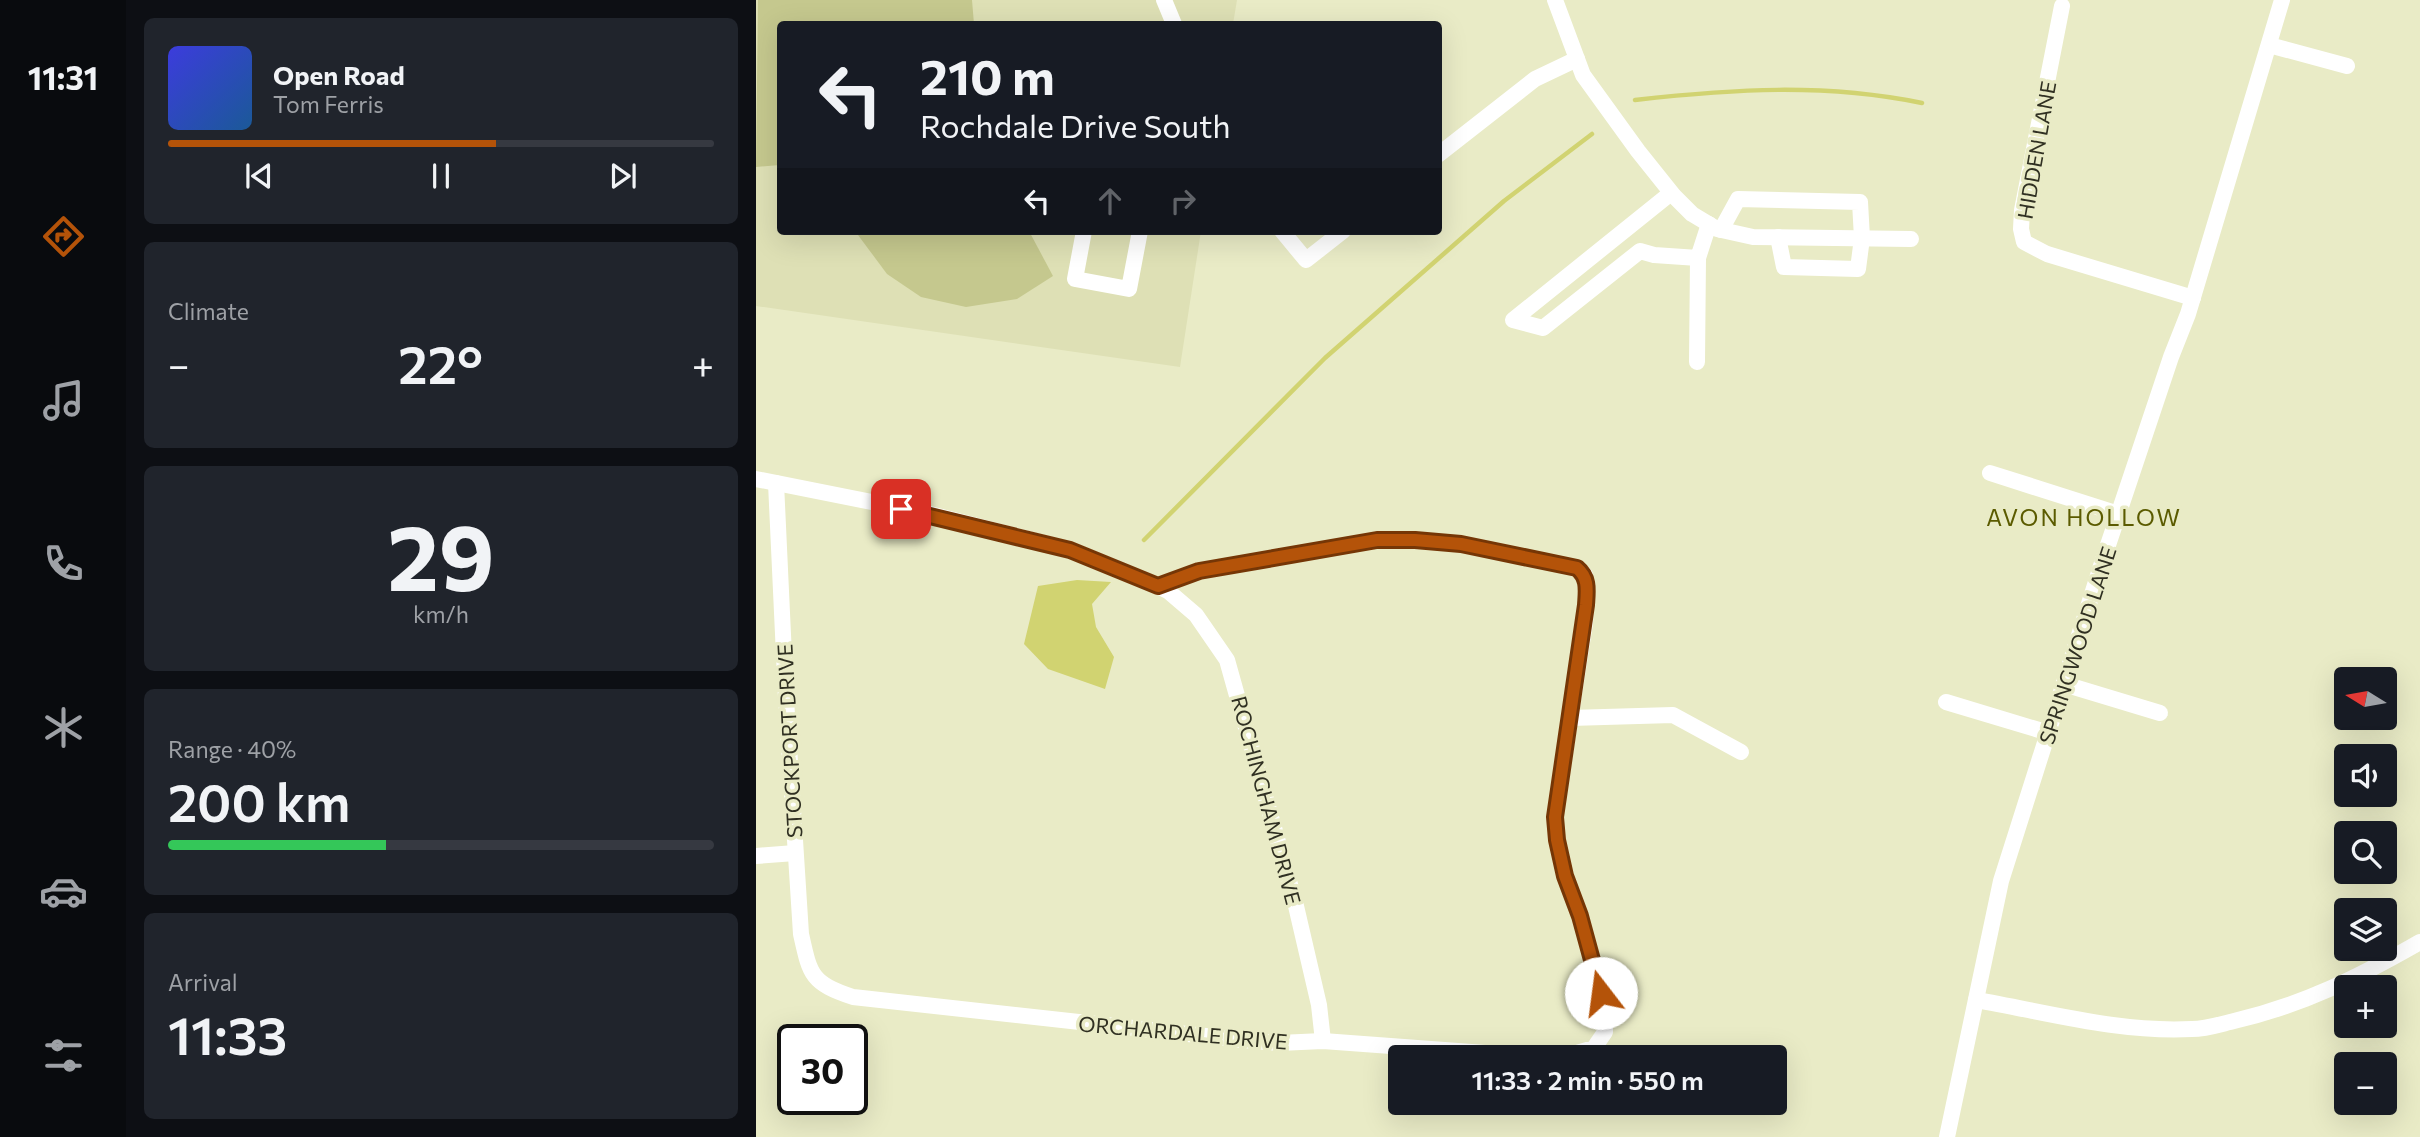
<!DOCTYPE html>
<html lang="en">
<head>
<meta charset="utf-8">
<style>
	:root { --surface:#171b24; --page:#20242c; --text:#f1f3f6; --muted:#9ea1a6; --line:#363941; --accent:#b45309 }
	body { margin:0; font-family:Commissioner,sans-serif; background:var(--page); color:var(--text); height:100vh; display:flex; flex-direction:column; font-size:26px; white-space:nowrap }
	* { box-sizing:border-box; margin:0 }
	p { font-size:23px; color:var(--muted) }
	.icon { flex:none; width:38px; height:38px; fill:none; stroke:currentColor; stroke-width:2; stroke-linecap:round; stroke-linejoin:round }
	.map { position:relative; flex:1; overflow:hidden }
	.drawer { display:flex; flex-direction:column; gap:18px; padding:18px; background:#0d0f14; width:630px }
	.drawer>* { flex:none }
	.hud { position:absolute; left:21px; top:21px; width:665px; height:214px; border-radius:7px; box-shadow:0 7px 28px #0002; background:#171b24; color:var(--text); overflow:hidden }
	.needle { width:46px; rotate:281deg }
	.buttons { position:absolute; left:1578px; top:667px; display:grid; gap:14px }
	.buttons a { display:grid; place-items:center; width:63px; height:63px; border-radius:7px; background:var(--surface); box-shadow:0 7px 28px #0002; font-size:35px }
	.speed { position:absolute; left:21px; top:1024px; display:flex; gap:14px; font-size:35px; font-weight:700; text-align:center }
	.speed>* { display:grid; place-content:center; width:91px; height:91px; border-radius:50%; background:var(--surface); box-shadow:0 7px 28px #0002; line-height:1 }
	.speed .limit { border:4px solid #111; border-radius:10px; background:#fff; color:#111 }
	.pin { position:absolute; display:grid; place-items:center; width:60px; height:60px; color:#fff; margin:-30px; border-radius:14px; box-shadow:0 4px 10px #0006 }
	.me { position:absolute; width:77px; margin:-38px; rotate:345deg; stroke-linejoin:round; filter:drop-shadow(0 0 5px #0008) }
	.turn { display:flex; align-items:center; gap:24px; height:147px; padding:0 28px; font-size:32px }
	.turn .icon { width:91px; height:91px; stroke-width:2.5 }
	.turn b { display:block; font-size:49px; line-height:60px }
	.lanes { display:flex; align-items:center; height:66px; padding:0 28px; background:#0003; justify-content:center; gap:35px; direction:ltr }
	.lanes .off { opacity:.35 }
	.big { font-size:52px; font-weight:600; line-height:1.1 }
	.drawer .widget { flex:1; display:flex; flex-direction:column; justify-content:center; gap:10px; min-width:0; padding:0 24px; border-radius:10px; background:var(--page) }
	.drawer .dial { align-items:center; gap:0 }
	.dial b { font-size:91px; line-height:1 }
	.song { display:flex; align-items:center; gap:21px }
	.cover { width:84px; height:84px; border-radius:10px; background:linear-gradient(135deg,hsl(240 70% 55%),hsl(210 70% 35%)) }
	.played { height:7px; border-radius:4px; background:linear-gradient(90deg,var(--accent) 60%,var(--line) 60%) }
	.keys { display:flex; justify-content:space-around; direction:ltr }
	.heat { display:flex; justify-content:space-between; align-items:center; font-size:38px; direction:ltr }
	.charge { height:10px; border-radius:5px; background:linear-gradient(90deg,#34c759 40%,var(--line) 0) }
	.trip { position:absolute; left:632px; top:1045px; width:399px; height:70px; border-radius:7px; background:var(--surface); box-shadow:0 7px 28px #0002; font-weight:600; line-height:70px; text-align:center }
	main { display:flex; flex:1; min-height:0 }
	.menu { display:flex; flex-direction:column; width:126px; justify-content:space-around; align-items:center; background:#090b0e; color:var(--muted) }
	.menu .icon { width:49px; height:49px }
	.menu .selected { color:var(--accent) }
	.menu b { font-size:32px; color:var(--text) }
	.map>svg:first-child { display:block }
	.built { fill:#dee0b5 }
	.pitch { fill:#c5c88e }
	.water { fill:#d1d371 }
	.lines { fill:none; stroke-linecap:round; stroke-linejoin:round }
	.stream { stroke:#d1d371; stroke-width:4.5 }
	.minor { stroke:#fff; stroke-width:16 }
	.route-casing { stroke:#753606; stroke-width:18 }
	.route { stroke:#b45309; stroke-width:12 }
	.labels { text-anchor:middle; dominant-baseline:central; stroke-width:7; stroke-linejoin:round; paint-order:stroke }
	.street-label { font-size:21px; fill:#303022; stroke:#e9ebc6 }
	.neighbourhood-label { font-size:23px; letter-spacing:2px; fill:#5b5b00; stroke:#e9ebc6 }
</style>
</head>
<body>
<main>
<nav class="menu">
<b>11:31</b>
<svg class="icon selected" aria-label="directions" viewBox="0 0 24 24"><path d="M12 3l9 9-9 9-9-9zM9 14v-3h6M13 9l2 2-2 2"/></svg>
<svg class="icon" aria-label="music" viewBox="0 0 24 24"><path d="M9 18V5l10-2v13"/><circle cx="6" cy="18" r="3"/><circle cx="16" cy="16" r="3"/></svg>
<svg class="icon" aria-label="phone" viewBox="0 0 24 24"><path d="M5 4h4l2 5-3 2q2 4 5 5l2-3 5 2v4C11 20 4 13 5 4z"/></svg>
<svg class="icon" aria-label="climate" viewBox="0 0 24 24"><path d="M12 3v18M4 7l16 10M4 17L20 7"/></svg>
<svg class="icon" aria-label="car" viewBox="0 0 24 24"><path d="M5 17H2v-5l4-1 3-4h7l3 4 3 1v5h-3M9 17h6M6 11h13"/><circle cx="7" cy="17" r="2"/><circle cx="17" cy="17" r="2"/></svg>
<svg class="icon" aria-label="filters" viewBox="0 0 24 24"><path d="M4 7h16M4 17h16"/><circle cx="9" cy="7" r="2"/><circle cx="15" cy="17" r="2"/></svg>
</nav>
<section class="drawer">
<div class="widget">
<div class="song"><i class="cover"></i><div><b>Open Road</b><p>Tom Ferris</p></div></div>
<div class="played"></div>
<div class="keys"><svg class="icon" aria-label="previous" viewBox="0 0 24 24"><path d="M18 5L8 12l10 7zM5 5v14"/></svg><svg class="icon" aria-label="pause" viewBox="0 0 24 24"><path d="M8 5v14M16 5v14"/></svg><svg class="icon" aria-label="next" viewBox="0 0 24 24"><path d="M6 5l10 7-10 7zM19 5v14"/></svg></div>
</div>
<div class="widget"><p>Climate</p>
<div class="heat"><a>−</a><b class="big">22°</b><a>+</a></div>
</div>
<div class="widget dial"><b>29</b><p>km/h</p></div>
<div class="widget"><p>Range · 40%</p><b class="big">200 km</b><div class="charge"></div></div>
<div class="widget"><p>Arrival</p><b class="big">11:33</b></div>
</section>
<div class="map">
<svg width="1664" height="1137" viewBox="0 0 1664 1137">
	<rect width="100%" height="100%" fill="#e9ebc6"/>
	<path class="built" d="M 0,0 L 481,0 L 477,24 L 24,24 L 24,231 L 445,231 L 424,367 L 0,306 Z"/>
	<g class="pitch">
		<path d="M 2,0 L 216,0 L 218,24 L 24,24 L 24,165 L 0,167 Z"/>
		<path d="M 99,231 L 273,231 L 297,276 L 261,299 L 210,307 L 165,297 L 131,274 Z"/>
	</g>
	<path class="water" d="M 321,580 L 355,582 L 336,604 L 340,627 L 358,657 L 349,689 L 292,669 L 268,644 L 282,586 Z"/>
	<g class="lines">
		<g class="stream">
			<path d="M 879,100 C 977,89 1067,83 1166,103"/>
			<path d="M 388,540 L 569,358 L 748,201 L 836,134"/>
		</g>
		<g class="minor">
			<path d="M 408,0 L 418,24"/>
			<path d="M 799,0 L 827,75 L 882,151 L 918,196 L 936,214 L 961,229 L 997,237 L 1155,239"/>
			<path d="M 1306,6 L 1266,210 L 1265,229 L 1268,242 L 1291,254 L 1437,298"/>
			<path d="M 1513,45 L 1591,66"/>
			<path d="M 682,155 L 779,79 L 821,59"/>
			<path d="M 915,193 L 757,320 L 787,328 L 884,251 L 898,255 L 942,258 L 953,224"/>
			<path d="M 965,230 L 982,199 L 1104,202 L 1106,238 L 1102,269 L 1028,267 L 1022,237"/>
			<path d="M 328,231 L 319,279 L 373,289 L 384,231"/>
			<path d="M 526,231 L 550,260 L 587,231"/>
			<path d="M 941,362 L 942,258"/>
			<path d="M 1234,473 L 1363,514"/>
			<path d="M 0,479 L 166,512 L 315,550 L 402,586 L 443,571 L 621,540 L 659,540 L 705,544 L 821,568 L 829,575 L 831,588 L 829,623 L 799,817 L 801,840 L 809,876 L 824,916 L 849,1011 L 849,1032 L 838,1048 L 807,1057"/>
			<path d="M 20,483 L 30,699 L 45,934 C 54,975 55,983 97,997 L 486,1040 L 523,1043 L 567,1041 L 783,1057"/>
			<path d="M 402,586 L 412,591 L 440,615 L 471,660 L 540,906 L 563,1005 L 567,1041"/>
			<path d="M 1308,684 L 1404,713"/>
			<path d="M 1190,702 L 1293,733"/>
			<path d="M 814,718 L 917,715 L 985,752"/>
			<path d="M 0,856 L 39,853"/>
			<path d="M 1220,1000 C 1290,1012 1364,1033 1436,1029 C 1450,1029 1465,1024 1478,1021 C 1547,1005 1603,977 1664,942"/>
			<path d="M 1191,1137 L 1245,881 L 1345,566 L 1415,357 L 1432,314 L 1526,0"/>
		</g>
	</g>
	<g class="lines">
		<g class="route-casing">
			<path id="route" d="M 145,509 L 314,550 L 402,586 L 443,571 L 621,540 L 659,540 L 705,544 L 821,568 C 833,578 831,590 830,605 L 799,817 L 801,840 L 809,876 L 824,916 L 845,993"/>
		</g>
		<use href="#route" class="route"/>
	</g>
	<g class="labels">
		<g class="street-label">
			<text transform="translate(1280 150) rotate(-80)">HIDDEN LANE</text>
			<text transform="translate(1321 645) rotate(-72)">SPRINGWOOD LANE</text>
			<text transform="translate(33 741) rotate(-93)">STOCKPORT DRIVE</text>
			<text transform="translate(511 800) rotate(75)">ROCHINGHAM DRIVE</text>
			<text transform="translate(427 1032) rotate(5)">ORCHARDALE DRIVE</text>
		</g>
		<g class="neighbourhood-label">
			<text x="1328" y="517">AVON HOLLOW</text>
		</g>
	</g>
</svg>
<div class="buttons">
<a><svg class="needle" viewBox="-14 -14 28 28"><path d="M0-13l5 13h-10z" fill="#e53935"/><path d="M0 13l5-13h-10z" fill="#9ea1a6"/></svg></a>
<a><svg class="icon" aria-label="sound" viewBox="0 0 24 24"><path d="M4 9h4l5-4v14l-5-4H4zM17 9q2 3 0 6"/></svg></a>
<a><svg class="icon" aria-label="search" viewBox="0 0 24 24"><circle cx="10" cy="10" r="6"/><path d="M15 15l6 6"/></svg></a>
<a><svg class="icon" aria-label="layers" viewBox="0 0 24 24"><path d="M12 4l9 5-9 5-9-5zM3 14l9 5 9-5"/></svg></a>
<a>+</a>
<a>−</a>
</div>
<div class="speed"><div class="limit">30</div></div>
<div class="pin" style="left:145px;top:509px;background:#d93025"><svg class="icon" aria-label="arrive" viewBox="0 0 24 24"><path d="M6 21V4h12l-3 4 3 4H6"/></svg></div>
<svg class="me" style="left:845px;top:993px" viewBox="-20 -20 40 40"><circle r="19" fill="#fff"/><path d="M0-13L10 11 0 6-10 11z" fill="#b45309"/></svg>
<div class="trip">11:33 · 2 min · 550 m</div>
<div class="hud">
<div class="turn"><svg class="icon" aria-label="left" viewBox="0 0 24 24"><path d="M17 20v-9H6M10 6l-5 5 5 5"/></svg><div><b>210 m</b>Rochdale Drive South</div></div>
<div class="lanes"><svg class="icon" aria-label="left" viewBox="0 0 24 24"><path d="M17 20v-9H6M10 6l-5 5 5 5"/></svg><svg class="icon off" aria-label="ahead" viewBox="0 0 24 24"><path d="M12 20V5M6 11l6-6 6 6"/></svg><svg class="icon off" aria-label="right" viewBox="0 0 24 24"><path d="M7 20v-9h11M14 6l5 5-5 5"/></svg></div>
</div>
</div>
</main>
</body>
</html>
